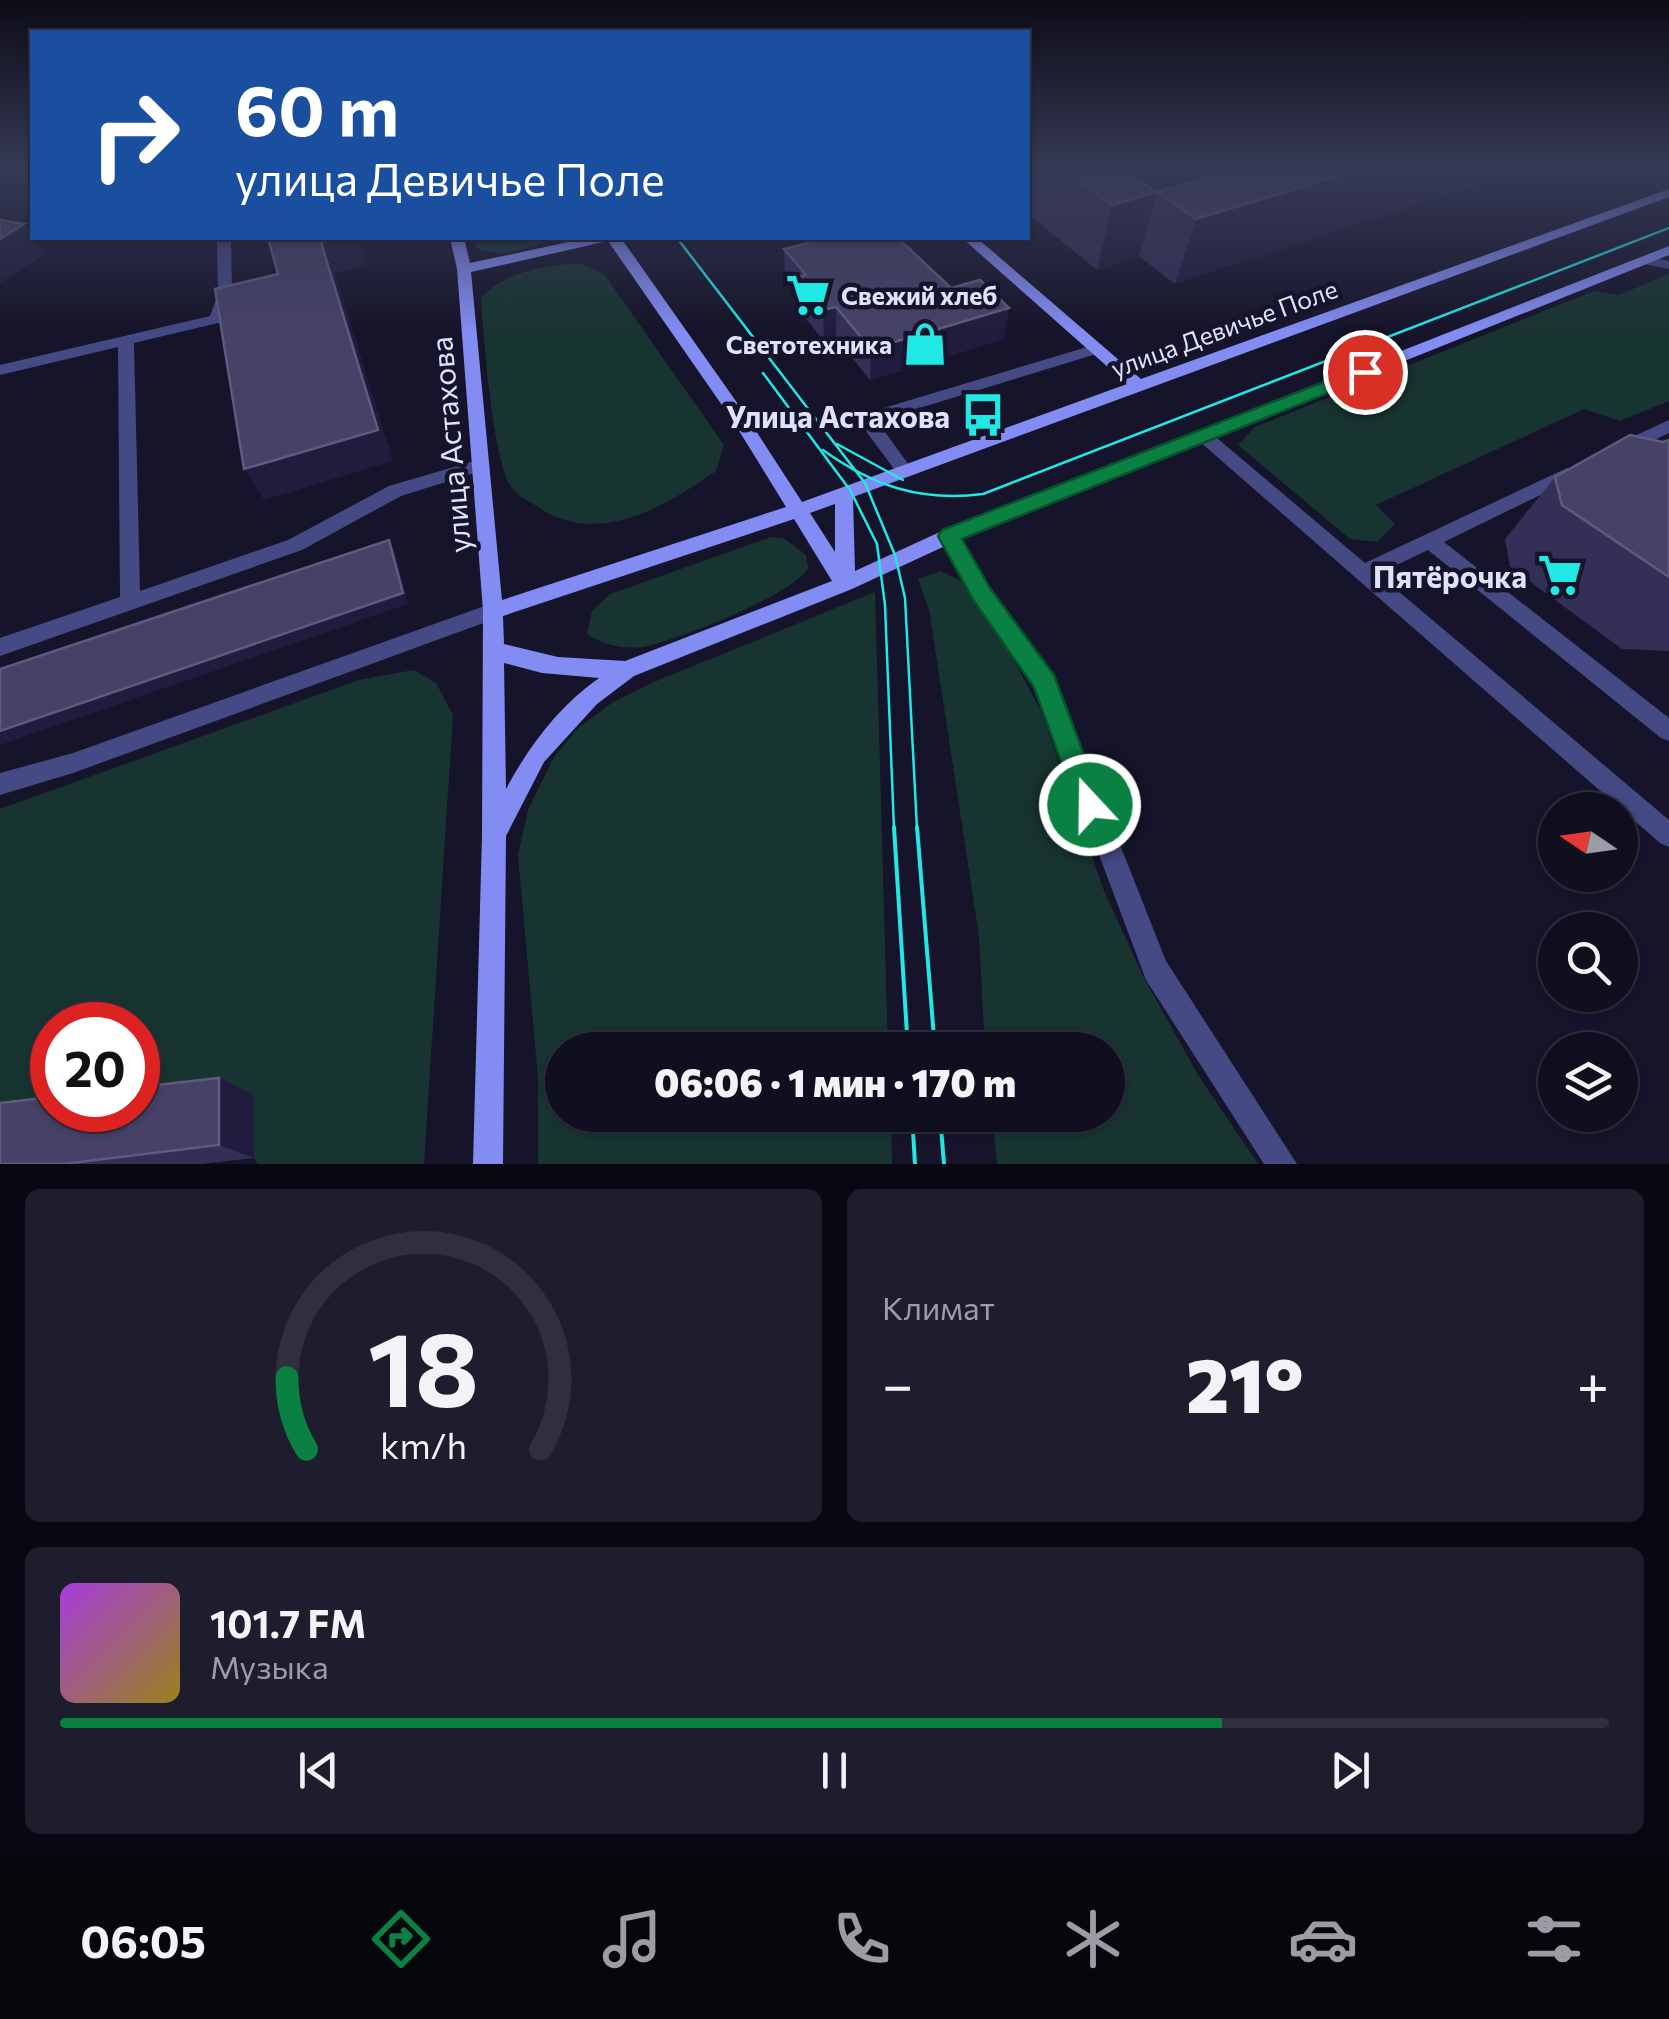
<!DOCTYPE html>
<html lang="ru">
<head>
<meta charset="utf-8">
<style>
	:root { --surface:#100f20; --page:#1e1d2d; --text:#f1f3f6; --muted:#9c9ca5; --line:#302f3e; --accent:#0b8043 }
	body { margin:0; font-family:Commissioner,sans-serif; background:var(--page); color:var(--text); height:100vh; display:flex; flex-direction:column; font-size:38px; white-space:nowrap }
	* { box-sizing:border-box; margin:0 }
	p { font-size:32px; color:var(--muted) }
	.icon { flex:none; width:55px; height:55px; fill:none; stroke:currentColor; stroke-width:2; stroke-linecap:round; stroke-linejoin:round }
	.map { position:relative; height:1164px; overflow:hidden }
	.sheet { display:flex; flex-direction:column; gap:25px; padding:25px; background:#090812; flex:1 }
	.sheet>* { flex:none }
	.guide { position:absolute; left:30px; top:30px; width:1000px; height:210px; border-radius:0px; box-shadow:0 2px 8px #0004,0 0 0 2px var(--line); background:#1a4fa0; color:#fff; overflow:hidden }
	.needle { width:65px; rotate:283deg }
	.controls { position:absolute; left:1538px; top:792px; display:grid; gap:20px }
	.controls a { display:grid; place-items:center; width:100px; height:100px; border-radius:50%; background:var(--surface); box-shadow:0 2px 8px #0004,0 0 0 2px var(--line); font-size:50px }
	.speed { position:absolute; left:30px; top:1002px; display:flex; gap:20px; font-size:50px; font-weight:700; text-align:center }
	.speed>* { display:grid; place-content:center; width:130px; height:130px; border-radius:50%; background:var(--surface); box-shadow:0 2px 8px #0004,0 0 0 2px var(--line); line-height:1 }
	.speed .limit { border:15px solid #d22; background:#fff; color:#111 }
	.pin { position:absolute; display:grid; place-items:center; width:85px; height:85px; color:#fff; margin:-42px; border:5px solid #fff; border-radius:50%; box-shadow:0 2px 10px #0007 }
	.me { position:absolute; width:110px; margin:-55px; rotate:339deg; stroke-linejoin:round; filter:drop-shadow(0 0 8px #0008) }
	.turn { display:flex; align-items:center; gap:35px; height:210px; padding:0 40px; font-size:45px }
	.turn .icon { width:130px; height:130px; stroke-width:2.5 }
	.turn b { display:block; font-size:70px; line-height:85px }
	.big { font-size:75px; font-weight:800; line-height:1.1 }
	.sheet .card { flex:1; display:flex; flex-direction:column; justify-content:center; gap:15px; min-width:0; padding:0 35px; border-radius:15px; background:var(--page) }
	.sheet .dial { align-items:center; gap:0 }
	.dial svg { height:260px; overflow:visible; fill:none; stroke:var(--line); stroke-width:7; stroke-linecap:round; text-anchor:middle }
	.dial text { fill:var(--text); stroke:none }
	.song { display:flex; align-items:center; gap:30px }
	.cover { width:120px; height:120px; border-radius:15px; background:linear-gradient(135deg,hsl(280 70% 55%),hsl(50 70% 35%)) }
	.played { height:10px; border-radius:5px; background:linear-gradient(90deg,var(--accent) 75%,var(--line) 75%) }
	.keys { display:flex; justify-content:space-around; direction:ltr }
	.heat { display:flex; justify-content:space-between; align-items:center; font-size:55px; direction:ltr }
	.sheet .tiles { flex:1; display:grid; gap:25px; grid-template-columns:1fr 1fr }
	.card:last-child { grid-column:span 2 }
	.trip { position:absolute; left:545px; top:1032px; width:580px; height:100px; border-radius:50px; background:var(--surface); box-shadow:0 2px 8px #0004,0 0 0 2px var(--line); font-weight:800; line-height:100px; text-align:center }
	.tab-bar { display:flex; height:160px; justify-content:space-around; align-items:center; background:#06060d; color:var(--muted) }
	.tab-bar .icon { width:70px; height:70px }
	.tab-bar .active { color:var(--accent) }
	.tab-bar b { font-size:45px; color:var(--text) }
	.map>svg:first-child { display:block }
	.green { fill:#183430 }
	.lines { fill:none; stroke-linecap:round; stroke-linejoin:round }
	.lane { fill:#454984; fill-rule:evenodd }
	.secondary { fill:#828cf2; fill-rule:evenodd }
	.tram-far1 { stroke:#21e8e5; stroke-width:2.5 }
	.tram { stroke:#21e8e5; stroke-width:4 }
	.wall { fill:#332f56 }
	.shaded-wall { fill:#201c3d }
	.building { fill:#464267; stroke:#5e5b7f; stroke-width:2.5 }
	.route { fill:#0b8043; stroke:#07532c; stroke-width:2.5 }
	.labels { text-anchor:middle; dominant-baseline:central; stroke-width:9; stroke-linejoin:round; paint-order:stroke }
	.far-poi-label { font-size:25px; font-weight:bold; fill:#e1e1fc; stroke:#16142a; text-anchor:start }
	.far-street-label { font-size:25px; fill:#e1e1fc; stroke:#16142a }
	.poi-label { font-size:30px; font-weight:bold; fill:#e1e1fc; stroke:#16142a; text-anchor:end }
	.street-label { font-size:30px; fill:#e1e1fc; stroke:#16142a }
</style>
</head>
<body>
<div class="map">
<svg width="1669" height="1164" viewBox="0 0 1669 1164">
	<rect width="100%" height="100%" fill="#16142a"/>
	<g class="green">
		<path d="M 472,238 L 562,238 L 504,254 L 479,250 Z"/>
		<path d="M 579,263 L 604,274 L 724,445 L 716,471 C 664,507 596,549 535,505 C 527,500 516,495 511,487 C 492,455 484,340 481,299 C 503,271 546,266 579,263 Z"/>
		<path d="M 1669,274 L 1669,401 L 1620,421 L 1584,409 L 1376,505 L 1395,524 L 1377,542 L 1350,539 L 1238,445 L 1255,427 L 1594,291 L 1619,295 Z"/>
		<path d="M 771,537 L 785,539 L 806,555 L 808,568 C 795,594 679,640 647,646 C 627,650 604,646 587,634 L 592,611 L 610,594 Z"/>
		<path d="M 941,571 L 963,582 L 1006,646 L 1041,711 L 1104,891 L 1144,978 L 1198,1075 L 1258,1164 L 997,1164 L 992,1115 L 1108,1115 L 1108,1050 L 985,1050 L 979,936 L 929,609 L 918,579 Z"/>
		<path d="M 875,592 L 888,1050 L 562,1050 L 562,1115 L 891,1115 L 892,1164 L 538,1164 L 538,1078 L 518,855 L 528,810 L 554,757 L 578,728 L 613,702 L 654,682 Z"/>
		<path d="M 414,670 L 436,683 L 453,715 L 424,1164 L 258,1164 L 254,1158 L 252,1094 L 138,1107 L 138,1025 L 52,1025 L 52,1110 L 0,1123 L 0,809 L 359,680 Z"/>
	</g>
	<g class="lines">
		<g class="lane">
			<path d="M 217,238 L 231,238 L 232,294 L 222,322 L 134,343 L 140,591 L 288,540 L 389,486 L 481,459 L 490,465 L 487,469 L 401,496 L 302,550 L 0,656 L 0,638 L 120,597 L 118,347 L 0,375 L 0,365 L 210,316 L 218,294 Z"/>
			<path d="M 1644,256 L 1669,261 L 1669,269 L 1639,263 L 1637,260 Z"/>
			<path d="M 1097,344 L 1105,349 L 1103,352 L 877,421 L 909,465 L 912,469 L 909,473 L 897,473 L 857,419 L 860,415 Z"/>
			<path d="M 1669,420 L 1669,433 L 1627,453 L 1621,455 L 1612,449 L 1615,445 Z"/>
			<path d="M 1205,431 L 1211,433 L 1365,563 L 1567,468 L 1579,468 L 1582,472 L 1579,476 L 1444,542 L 1669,718 L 1669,741 L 1661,738 L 1428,550 L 1378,574 L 1669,820 L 1669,847 L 1660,843 L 1199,441 L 1196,437 L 1199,433 Z"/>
			<path d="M 949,529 L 956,531 L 989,589 L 1056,683 L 1166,961 L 1297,1164 L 1264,1164 L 1146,980 L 1036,687 L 975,601 L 939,536 Z"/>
			<path d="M 493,603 L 500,605 L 503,611 L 500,617 L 73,773 L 0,795 L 0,773 L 73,753 Z"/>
		</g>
		<path class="secondary" d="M 1669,189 L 1669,197 L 853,497 L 855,571 L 942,531 L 1669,246 L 1669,255 L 956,541 L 852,589 L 634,676 L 597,704 L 544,762 L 506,836 L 503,1164 L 473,1164 L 482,835 L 483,611 L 457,269 L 450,238 L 464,238 L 470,263 L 587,238 L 621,238 L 745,414 L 802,502 L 1127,384 L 962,238 L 977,238 L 1141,379 ZM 608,241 L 733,421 L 786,507 L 502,600 L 471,272 ZM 835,504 L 835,552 L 810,513 ZM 794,519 L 832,581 L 625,661 L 558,657 L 504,644 L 503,616 ZM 504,663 L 542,673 L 599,678 C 558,707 529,746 506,789 Z"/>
		<g class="tram-far1">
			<path d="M 677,238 L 865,483 L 895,555 L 905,598 L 917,829"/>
			<path d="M 763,373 L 850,490 L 877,544 L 885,605 L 894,829"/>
			<path d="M 837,444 L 903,480"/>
			<path d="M 823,450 C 873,486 921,502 983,494 L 1669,228"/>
		</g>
		<g class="tram">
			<path d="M 894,827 L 908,1050"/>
			<path d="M 917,827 L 935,1050"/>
			<path d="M 912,1115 L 915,1164"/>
			<path d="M 940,1115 L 944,1164"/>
		</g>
	</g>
	<g class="wall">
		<path d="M 1028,169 L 1122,169 L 1157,192 L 1239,169 L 1175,284 L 1139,256 L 1097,270 L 1028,214 Z"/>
		<path d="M 804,238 L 1004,339 L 870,380 L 836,338 L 824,341 L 797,308 L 796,293 L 785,280 L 784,249 L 804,244 Z"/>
		<path d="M 1669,440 L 1669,651 L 1622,649 L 1510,567 L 1505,539 L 1555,477 Z"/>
		<path d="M 219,1078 L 253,1094 L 254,1158 L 202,1164 L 0,1164 Z"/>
	</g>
	<g class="shaded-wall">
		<path d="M 1361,169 L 1526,169 L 1175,284 L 1196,219 Z"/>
		<path d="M 1157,192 L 1139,256 L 1097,270 L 1112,205 Z"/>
		<path d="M 24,224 L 45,254 L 0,283 L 0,239 Z"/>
		<path d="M 342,238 L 356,238 L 366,265 L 335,273 L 393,461 L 264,500 L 244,469 L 321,242 Z"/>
		<path d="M 836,307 L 836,338 L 824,341 L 823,310 Z"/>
		<path d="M 1009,308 L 1004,339 L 870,380 L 871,349 Z"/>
		<path d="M 389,540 L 395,551 L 408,604 L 0,745 L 0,731 Z"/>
		<path d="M 219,1078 L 253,1094 L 254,1158 L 219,1145 Z"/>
	</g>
	<g class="building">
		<path d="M 1062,169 L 1122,169 L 1157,192 L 1112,205 Z"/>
		<path d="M 1239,169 L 1361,169 L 1196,219 L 1157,192 Z"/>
		<path d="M 0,220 L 24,224 L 0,239 Z"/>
		<path d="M 268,238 L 342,238 L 321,242 L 378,430 L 244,469 L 215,289 L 278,274 Z"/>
		<path d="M 804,238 L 898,238 L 951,288 L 980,280 L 1009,308 L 871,349 L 836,307 L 823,310 L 796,278 L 806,275 L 784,249 L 808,243 Z"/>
		<path d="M 1630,435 L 1663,442 L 1669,440 L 1669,577 L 1562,505 L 1555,477 Z"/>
		<path d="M 389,540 L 403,593 L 0,731 L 0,669 Z"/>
		<path d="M 219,1078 L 219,1145 L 63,1164 L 0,1164 L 0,1103 L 52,1097 L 52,1110 L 138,1110 L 138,1087 Z"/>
	</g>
	<linearGradient id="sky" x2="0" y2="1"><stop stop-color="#0c0b17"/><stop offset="0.51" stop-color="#363a55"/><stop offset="1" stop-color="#363a55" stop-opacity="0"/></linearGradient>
	<rect width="1669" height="332" fill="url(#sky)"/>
	<path class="route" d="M 1365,366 L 1374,372 L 1371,376 L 962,539 L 990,588 L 1054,675 L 1103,805 L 1099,814 L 1090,818 L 1080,814 L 1034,687 L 974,601 L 938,536 L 942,530 Z"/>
	<defs>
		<g id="supermarket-bare" transform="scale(3.45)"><path d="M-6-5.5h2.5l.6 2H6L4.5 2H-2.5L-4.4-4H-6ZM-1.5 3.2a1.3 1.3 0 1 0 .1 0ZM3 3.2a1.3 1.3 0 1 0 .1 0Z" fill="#21e8e5" stroke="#16142a" stroke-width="2.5" paint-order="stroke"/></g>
		<g id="shop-bare" transform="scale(3.45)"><path d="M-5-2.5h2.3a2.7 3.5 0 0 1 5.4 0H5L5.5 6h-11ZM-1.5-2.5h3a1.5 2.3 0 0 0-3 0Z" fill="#21e8e5" stroke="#16142a" stroke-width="2.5" paint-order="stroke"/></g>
		<g id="bus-bare" transform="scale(3.45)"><path d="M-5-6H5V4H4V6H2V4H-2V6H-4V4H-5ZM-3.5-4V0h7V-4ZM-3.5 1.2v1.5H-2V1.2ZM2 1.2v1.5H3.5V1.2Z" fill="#21e8e5" stroke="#16142a" stroke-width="2.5" paint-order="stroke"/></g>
	</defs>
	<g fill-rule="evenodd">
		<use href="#supermarket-bare" x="808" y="295"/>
		<use href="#shop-bare" x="925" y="344"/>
		<use href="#bus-bare" x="983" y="415"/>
		<use href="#supermarket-bare" x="1560" y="575"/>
	</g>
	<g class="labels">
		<g class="far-poi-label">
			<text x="841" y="295">Свежий хлеб</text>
			<text x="892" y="344" text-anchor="end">Светотехника</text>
		</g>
		<g class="far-street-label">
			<text transform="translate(1224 328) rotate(-20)">улица Девичье Поле</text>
		</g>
		<g class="poi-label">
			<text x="950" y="415">Улица Астахова</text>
			<text x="1527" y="575">Пятёрочка</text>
		</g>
		<g class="street-label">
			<text transform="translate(449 445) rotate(-95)">улица Астахова</text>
		</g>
	</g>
</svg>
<div class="controls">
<a><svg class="needle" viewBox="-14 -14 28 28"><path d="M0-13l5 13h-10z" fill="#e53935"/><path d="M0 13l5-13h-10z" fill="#9c9ca5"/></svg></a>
<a><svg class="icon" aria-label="search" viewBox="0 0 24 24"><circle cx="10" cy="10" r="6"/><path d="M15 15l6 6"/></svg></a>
<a><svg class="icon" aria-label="layers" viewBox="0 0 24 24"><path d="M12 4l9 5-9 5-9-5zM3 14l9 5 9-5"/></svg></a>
</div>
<div class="speed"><div class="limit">20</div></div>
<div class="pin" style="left:1365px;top:372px;background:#d93025"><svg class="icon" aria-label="arrive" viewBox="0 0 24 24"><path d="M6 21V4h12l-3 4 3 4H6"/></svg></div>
<svg class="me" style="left:1090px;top:805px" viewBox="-20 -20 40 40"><circle r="17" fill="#0b8043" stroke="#fff" stroke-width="3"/><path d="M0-11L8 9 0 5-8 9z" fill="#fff"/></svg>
<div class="trip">06:06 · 1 мин · 170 m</div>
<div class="guide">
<div class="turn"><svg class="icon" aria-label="right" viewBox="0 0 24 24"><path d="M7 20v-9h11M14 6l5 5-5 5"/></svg><div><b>60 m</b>улица Девичье Поле</div></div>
</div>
</div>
<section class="sheet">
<div class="tiles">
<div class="card dial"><svg viewBox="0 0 100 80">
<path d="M14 69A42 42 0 1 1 86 69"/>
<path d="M14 69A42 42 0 0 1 8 47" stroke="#0b8043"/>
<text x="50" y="56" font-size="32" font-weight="700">18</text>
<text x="50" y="72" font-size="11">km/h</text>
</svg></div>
<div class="card"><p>Климат</p>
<div class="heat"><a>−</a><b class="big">21°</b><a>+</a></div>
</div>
<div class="card">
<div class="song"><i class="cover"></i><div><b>101.7 FM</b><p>Музыка</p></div></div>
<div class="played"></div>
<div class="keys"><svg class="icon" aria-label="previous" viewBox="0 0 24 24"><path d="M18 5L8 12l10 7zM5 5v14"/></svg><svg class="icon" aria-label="pause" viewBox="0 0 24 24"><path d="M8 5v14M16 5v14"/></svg><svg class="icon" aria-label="next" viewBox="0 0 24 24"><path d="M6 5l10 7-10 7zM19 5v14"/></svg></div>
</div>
</div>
</section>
<nav class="tab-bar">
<b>06:05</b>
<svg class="icon active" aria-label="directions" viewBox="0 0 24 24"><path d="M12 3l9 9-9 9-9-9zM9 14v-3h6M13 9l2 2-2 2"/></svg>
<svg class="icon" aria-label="music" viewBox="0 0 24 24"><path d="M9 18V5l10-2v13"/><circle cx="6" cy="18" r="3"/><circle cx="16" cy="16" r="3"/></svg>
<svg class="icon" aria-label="phone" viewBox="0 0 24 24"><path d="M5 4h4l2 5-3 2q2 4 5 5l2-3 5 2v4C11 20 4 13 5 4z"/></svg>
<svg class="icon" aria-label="climate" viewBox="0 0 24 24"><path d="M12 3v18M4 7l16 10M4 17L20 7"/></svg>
<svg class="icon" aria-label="car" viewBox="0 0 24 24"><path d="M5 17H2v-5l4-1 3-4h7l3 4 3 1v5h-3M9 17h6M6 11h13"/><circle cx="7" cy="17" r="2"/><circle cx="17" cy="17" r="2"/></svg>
<svg class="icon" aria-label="filters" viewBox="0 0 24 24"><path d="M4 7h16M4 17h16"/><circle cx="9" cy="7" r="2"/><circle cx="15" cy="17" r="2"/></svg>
</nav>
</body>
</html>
